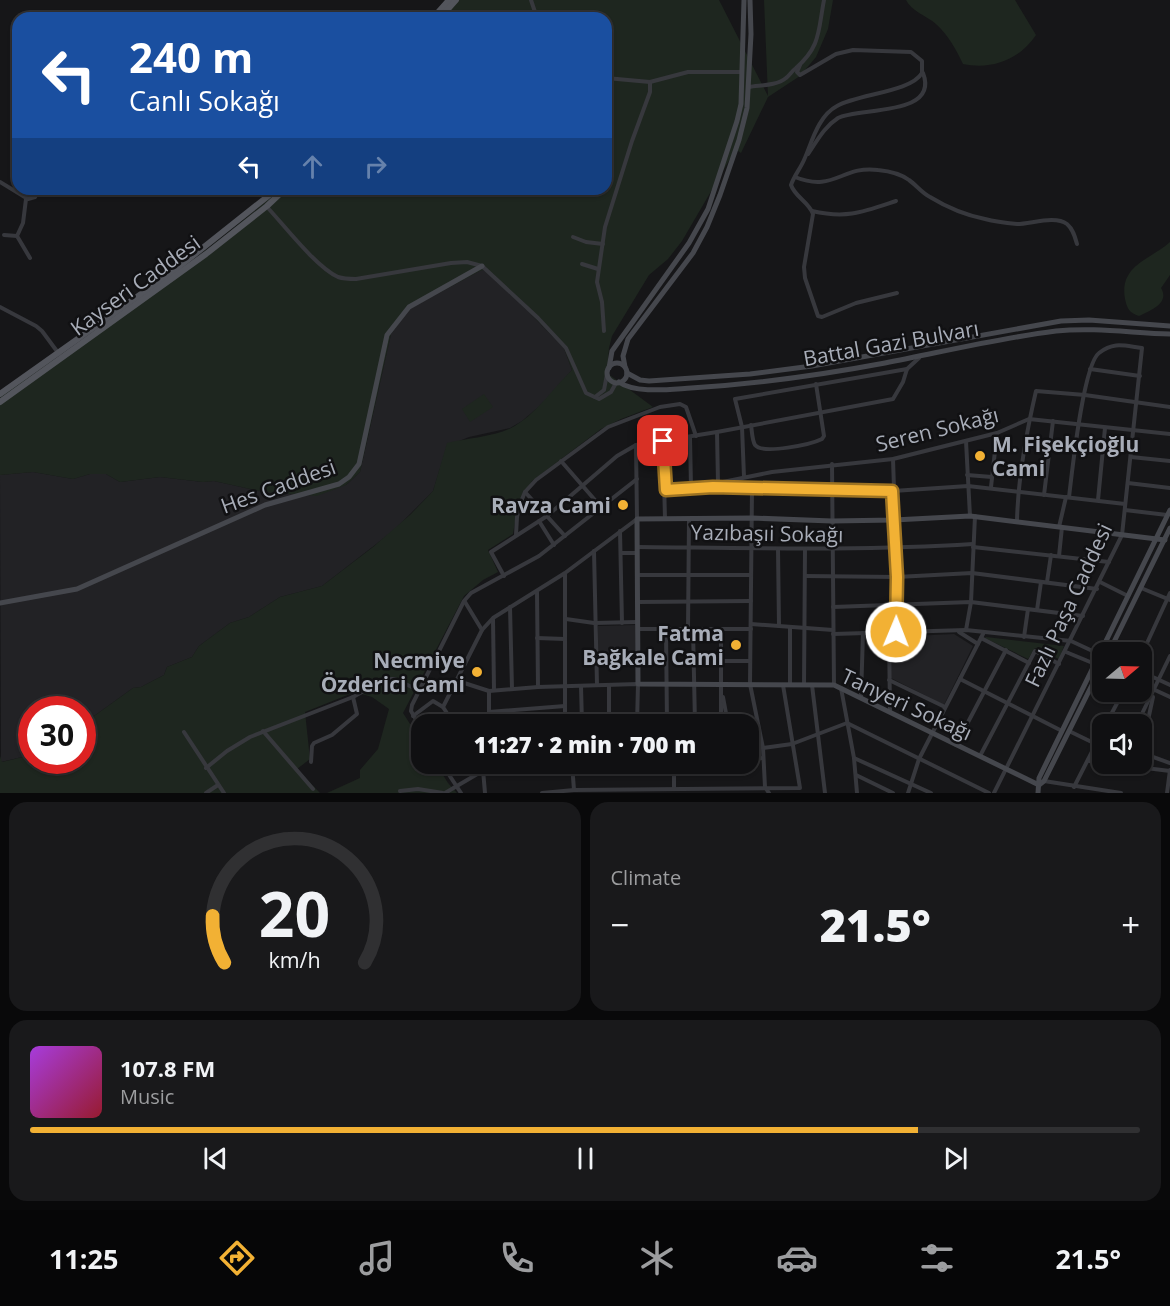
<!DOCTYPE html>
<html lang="en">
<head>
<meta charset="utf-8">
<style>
	:root { --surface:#101012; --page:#19191b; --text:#f1f3f6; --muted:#9c9d9f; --line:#303032; --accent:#f2b134 }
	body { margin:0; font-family:"Open Sans",sans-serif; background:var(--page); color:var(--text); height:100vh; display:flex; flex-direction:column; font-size:22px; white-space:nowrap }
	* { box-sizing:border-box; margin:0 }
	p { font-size:20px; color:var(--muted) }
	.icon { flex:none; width:33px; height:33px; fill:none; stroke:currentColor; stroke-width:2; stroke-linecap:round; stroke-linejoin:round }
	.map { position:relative; height:793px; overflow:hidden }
	.sheet { display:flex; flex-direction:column; gap:9px; padding:9px; background:#09090a; flex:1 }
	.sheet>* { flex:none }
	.top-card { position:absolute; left:12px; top:12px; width:600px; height:183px; border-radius:18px; box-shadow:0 2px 4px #0004,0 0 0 2px var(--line); background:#1a4fa0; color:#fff; overflow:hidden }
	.needle { width:39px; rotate:71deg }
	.tools { position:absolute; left:1092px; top:642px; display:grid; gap:12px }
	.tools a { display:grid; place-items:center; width:60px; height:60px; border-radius:12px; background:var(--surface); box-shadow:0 2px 4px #0004,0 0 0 2px var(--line); font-size:30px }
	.speed { position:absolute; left:18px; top:696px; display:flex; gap:12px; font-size:30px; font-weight:700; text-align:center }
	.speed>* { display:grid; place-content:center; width:78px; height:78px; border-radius:50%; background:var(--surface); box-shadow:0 2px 4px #0004,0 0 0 2px var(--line); line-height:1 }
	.speed .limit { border:9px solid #d22; background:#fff; color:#111 }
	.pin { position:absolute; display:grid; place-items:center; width:51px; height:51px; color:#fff; margin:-26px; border-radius:12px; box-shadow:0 3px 9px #0006 }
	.me { position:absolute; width:66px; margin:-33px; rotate:1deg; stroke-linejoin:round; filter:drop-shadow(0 0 4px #0008) }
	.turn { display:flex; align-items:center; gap:21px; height:126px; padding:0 18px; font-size:27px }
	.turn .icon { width:78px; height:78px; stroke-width:2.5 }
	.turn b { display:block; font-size:42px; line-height:51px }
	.lanes { display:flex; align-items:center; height:57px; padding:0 18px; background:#0003; justify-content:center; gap:30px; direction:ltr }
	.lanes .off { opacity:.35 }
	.big { font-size:45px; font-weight:800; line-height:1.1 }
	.sheet .card { flex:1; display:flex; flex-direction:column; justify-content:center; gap:9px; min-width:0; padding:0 21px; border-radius:18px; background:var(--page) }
	.sheet .dial { align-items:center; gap:0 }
	.dial svg { height:156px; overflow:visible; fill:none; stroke:var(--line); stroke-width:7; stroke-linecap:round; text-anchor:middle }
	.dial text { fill:var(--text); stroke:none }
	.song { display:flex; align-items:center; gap:18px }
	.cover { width:72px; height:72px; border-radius:9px; background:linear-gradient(135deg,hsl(280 70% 55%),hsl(350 70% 35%)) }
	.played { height:6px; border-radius:3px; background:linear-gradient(90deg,var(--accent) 80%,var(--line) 80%) }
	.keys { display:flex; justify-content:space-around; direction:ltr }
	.heat { display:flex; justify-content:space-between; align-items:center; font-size:33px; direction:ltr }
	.sheet .tiles { flex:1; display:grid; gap:9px; grid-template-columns:1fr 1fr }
	.card:last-child { grid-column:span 2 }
	.trip { position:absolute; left:411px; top:714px; width:348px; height:60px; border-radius:18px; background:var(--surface); box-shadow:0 2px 4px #0004,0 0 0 2px var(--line); font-weight:800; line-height:60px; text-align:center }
	.menu { display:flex; height:96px; justify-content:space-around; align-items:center; background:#060607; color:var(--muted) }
	.menu .icon { width:42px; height:42px }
	.menu .selected { color:var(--accent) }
	.menu b { font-size:27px; color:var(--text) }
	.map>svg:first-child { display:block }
	.built { fill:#222225 }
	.green { fill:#1e261f }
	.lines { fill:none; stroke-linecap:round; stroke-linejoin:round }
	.street { stroke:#37383d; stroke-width:4 }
	.secondary { stroke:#45474d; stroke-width:5 }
	.primary { stroke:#53555c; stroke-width:6 }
	.route-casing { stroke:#9d7322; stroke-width:15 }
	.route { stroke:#f2b134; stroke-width:10 }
	.poi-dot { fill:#f2b134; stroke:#111113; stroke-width:2 }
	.labels { text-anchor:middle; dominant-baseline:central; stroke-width:5; stroke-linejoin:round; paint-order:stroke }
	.street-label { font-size:21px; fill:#a8adb8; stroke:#111113 }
	.poi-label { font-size:21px; font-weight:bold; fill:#a8adb8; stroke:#111113; text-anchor:end }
</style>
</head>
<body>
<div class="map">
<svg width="1170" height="793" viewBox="0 0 1170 793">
	<rect width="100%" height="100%" fill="#161618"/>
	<g class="built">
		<path d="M 480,270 L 484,270 L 528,311 L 564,348 L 572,370 L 542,404 L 522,421 L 510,428 L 469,437 L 447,446 L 433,491 L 393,531 L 322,586 L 280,597 L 249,617 L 230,623 L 199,646 L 192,657 L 167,667 L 164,675 L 141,687 L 133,688 L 83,724 L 82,710 L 32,710 L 31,755 L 1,762 L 0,475 L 33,472 L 73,479 L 90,474 L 106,474 L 120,482 L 160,477 L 203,482 L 214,481 L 264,492 L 346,485 L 360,472 L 391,334 L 409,309 Z"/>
		<path d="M 635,625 L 635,658 L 598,658 L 598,626 Z"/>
		<path d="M 954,634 L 973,646 L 944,705 L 891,678 L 891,637 Z"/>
	</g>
	<g class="green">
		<path d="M 452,0 L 719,0 L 768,96 L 764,0 L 833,0 L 828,29 L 816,57 L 800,76 L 768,97 L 741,153 L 738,151 L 734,152 L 682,241 L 668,259 L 649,275 L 612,336 L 609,348 L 607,373 L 653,407 L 621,419 L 601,429 L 532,481 L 518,503 L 513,534 L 488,550 L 498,572 L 483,580 L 464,596 L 403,713 L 421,741 L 422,764 L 436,764 L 448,783 L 457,793 L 327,793 L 360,778 L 360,770 L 378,749 L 389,709 L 372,697 L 355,692 L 305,712 L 310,759 L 297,769 L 320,793 L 0,793 L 0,756 L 2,762 L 31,755 L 32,760 L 41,761 L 43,769 L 52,761 L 82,760 L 83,724 L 133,688 L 141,687 L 164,675 L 167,667 L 192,657 L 199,646 L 230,623 L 249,617 L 280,597 L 322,586 L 373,547 L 411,514 L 433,491 L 447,443 C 467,438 492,437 511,428 C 536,415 552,389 572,370 L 564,348 L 528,311 L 484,270 L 480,271 L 409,309 L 391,334 L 360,472 L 346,485 L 317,496 L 264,492 L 214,481 L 203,482 L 160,477 L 120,482 L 106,474 L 90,474 L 73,479 L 33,472 L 0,475 L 0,397 C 95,330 193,266 280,189 L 606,189 L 606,18 L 437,18 Z"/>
		<path d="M 906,0 L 1015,0 L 1036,35 C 1019,60 992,70 963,64 C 956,49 948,35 936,24 C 927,16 911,11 906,0 Z"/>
		<path d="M 1170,242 L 1170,275 L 1161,288 C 1170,303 1151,310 1139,316 C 1129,313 1127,308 1125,299 C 1119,265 1150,260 1170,242 Z"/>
		<path d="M 484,394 L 493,407 L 470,422 L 462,409 Z"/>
		<path d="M 986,637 L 1064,646 L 1059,659 L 1035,648 L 1028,659 L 985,638 Z"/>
	</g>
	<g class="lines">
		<g class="street">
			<path d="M 531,0 L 537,18"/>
			<path d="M 800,65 L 797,72 L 800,75 L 836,54 L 853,50 L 911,52 L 922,61 L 922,73 C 911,92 858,94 837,106 C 818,116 812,142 804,160 C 800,169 794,176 791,185 C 795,197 809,202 813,214 L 804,267 L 805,278 L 818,316 L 822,317 L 856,303 L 897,293"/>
			<path d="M 606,78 L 650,82 L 688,72 L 742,72"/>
			<path d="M 749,87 C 760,85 776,86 786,78 C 789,76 792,71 796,68 C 821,46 818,31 824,0"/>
			<path d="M 808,154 C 817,141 824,127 838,118 C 857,107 940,117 923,73"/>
			<path d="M 795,177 C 834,193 842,165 878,170 C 888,171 901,174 909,180 C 916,185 922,193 930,197 C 948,208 965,215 985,219 C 996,222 1006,223 1017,224 C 1031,224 1055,215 1067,224 C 1073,229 1075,237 1077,244"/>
			<path d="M 0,182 L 28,199 L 35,197 L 39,189"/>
			<path d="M 553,189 L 554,190"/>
			<path d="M 26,199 L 23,223 L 17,236 L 30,258"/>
			<path d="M 267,207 C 284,225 316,267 338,277 C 344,279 350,279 356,279 L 451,263 L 467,262 L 482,266 L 538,318 L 566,348 L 586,393 L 599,399 L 611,392 L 616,383"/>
			<path d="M 812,211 C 847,219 863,212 896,201"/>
			<path d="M 4,235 L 17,236"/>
			<path d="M 573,237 L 586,242 L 603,244"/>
			<path d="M 582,264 L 598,269"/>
			<path d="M 0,307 L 36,326 L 42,331 L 59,354"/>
			<path d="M 604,331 L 602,302 L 597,282 L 605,227 L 632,141 L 650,92 L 650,82"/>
			<path d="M 1090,369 L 1140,376"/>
			<path d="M 595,397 L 604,390 L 607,374"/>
			<path d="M 751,425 C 752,431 752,440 755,445 C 763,455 812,444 822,439 L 824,436 L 816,384"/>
			<path d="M 717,432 L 718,483"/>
			<path d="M 690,437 L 691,488"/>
			<path d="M 663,441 L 665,519"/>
			<path d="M 966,441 L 970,516"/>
			<path d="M 1131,457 L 1170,461"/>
			<path d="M 893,459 L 897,577 L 896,632"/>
			<path d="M 561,461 L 601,507"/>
			<path d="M 832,464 L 834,685"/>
			<path d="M 967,475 L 992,477"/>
			<path d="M 744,477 L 742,427 L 735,399 L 907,369"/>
			<path d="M 1128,483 L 1170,488"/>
			<path d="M 713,487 L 718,483 L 772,472 L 893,459 L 997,433 L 1029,419 L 1170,434"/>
			<path d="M 991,487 L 997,433"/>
			<path d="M 752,489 L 750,684 L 763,748 L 765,787 L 769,793"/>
			<path d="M 666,490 L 713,487 L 893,491 L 968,486 L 1125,504"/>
			<path d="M 525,492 L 565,536"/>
			<path d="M 1044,495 L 1053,421"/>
			<path d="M 1098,500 L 1105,428"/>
			<path d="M 1125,510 L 1167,515"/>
			<path d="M 539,521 L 554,545"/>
			<path d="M 1017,521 C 1018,477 1026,434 1036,391 L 1085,395 L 1170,407"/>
			<path d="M 1059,527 L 1066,497"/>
			<path d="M 620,531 L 622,623"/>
			<path d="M 516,535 L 517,517 L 520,504 L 525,492 L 536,480 L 608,427 L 660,407 L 680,404 L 686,407 L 696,436"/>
			<path d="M 638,547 C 750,548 861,551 973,544"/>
			<path d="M 973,547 L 1109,562"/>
			<path d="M 778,549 L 779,626"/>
			<path d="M 594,551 L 597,685"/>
			<path d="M 622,553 L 637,553"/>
			<path d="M 1059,556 L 1062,527"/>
			<path d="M 565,574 L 565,724"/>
			<path d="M 638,575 L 751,575"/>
			<path d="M 504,576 L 491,552 L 547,516 L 617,456 L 636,445 L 717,432 L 893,399 L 903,382 L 907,369 L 919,358"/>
			<path d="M 805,576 L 897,577 L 972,573 L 1097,589"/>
			<path d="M 1047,582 L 1051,555"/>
			<path d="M 1100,582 L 1128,596"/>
			<path d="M 1141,588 L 1170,600"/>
			<path d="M 537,592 L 538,687"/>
			<path d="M 465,602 L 482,630"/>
			<path d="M 638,602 L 751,601"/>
			<path d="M 510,607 L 512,689"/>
			<path d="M 833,607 L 971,602 L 1083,616"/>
			<path d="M 1037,610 L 1041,582"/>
			<path d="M 493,619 L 494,690"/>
			<path d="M 566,619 L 594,623 L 637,622"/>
			<path d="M 751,624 L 833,630"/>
			<path d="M 638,629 L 751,629"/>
			<path d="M 666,629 L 667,724"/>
			<path d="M 688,629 L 689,519"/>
			<path d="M 693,629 L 695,724"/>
			<path d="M 721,629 L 721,724"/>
			<path d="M 966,630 L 971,602 L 975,516"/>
			<path d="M 959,632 L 978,644"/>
			<path d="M 889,633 L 890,712"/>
			<path d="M 833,634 L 966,630 L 1071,641 L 1099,654"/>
			<path d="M 1024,637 L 1028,609"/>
			<path d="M 537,638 L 565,639"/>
			<path d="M 981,638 L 1029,663"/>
			<path d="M 1066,652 L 1095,664"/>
			<path d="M 1142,654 L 1170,593"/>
			<path d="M 721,661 L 750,661"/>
			<path d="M 1142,672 L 1170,685"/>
			<path d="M 960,679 L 1062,731"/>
			<path d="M 889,680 L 945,707"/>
			<path d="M 458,681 L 489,691 L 538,687 L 638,684 L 637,724"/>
			<path d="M 1142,684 L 1170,697"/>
			<path d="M 609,685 L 609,724"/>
			<path d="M 790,685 L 790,627"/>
			<path d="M 804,685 L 805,549"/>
			<path d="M 812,685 L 825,793"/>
			<path d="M 581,686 L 582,724"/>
			<path d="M 841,688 L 854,758 L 857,793"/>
			<path d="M 489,691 L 489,724"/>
			<path d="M 723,697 L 728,724"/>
			<path d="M 861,697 L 863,633"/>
			<path d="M 489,712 L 565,706"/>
			<path d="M 413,716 L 433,701 L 443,707"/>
			<path d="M 454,724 L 443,707 L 482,630 L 493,618 L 565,573 L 637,519 L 636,445"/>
			<path d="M 1106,724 L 1123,692"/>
			<path d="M 1137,724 L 1170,656"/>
			<path d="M 422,730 L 411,711 L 412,705 L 464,601 L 471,593 L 539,556 L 637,479"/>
			<path d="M 263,731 L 313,789"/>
			<path d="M 1069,731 L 1102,747"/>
			<path d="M 184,732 L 224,793"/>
			<path d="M 956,745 L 1006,650"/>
			<path d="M 763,748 L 792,744 L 847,723 L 989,793"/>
			<path d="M 1142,748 L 1153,697"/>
			<path d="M 1142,753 L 1170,763"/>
			<path d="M 980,756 L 1035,651 L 1059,664"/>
			<path d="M 854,758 L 931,793"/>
			<path d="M 748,759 L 763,758"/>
			<path d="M 1089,761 L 1102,762"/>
			<path d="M 311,762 L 312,746 L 314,743 L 332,735 L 357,714 L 353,697"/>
			<path d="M 442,764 L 461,793"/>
			<path d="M 478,764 L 483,770 L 485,793"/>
			<path d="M 572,764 L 574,790"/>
			<path d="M 674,764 L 674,789"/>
			<path d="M 1114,764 L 1170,771"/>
			<path d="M 206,768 L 227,751 L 250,737 L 353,697 L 385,679 L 395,679 L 418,690"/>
			<path d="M 856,775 L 893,793"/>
			<path d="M 1044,781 L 1121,793"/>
			<path d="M 1074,787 L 1102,732"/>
			<path d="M 400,791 L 418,789 L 443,793"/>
			<path d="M 206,793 L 218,785"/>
			<path d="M 445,793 L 491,766 L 518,764"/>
			<path d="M 542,793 L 574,790 L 800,788 L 783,685"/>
			<path d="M 908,793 L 919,759 L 984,632"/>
			<path d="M 994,793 L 1122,535 L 1142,348 C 1125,346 1114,341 1099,353 C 1083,365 1072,473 1069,497"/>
			<path d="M 1167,793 L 1170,770"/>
		</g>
		<g class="secondary">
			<circle cx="617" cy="373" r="10"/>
			<path d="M 625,367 L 623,356 L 628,339 L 693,253 L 707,227 L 720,195 L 739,140 L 747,108 L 751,34 L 750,0"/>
			<path d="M 609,368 L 612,351 L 689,243 L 708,209 L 737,121 L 741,104 L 744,0"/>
			<path d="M 627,373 L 640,380 L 649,381 L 750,374 L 812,366 L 1061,321 L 1089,320 L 1170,326"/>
			<path d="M 619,382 C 635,394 672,389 691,388 C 756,384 821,375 885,363 C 942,352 999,338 1056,331 C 1094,327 1132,333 1170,334"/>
			<path d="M 0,603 L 77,589 L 265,505 L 339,484 L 349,477 L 359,464 L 387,335 L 409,307 L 482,266"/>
			<path d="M 1109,652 L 1170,528"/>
			<path d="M 1039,785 L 834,685 L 638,684 L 637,519 L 752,518 L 832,521 L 894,520 L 970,516 L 1165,540"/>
			<path d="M 1039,785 L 1044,781 L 1102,665"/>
			<path d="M 1038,793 L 1039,778 L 1170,510"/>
		</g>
		<g class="primary">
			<path d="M 433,18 L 449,0"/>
			<path d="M 440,18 L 456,0"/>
			<path d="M 0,394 L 175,270 L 277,189"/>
			<path d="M 0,402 L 206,254 L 267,206 L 285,189"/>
		</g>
	</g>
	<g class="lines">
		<g class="route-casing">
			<path id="route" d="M 663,441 L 666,490 L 713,487 L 892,491 L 897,577 L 896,632"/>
		</g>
		<use href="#route" class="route"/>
	</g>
	<g class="poi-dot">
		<circle cx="980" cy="456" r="6"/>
		<circle cx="623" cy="505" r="6"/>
		<circle cx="736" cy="645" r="6"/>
		<circle cx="477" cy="672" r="6"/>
	</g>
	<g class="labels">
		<g class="street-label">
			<text transform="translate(135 285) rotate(-36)">Kayseri Caddesi</text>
			<text transform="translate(891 343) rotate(-10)">Battal Gazi Bulvarı</text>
			<text transform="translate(937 429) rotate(-14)">Seren Sokağı</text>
			<text transform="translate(278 486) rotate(-20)">Hes Caddesi</text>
			<text transform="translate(767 533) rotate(1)">Yazıbaşıi Sokağı</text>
			<text transform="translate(1068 605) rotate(-65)">Fazlı Paşa Caddesi</text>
			<text transform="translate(907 704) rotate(25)">Tanyeri Sokağı</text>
		</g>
		<g class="poi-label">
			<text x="992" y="444" text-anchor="start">M. Fişekçioğlu<tspan x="992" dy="24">Cami</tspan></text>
			<text x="611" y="505">Ravza Cami</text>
			<text x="724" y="633">Fatma<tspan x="724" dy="24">Bağkale Cami</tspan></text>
			<text x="465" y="660">Necmiye<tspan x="465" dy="24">Özderici Cami</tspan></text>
		</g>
	</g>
</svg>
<div class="tools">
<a><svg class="needle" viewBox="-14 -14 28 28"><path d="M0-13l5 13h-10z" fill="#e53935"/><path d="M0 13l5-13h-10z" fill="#9c9d9f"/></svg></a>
<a><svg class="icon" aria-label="sound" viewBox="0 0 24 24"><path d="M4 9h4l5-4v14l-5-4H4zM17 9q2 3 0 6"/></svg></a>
</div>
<div class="speed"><div class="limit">30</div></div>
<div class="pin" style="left:663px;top:441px;background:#d93025"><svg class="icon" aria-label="arrive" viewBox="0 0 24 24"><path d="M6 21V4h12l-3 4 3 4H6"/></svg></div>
<svg class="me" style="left:896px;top:632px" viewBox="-20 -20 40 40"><circle r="17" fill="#f2b134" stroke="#fff" stroke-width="3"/><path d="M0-11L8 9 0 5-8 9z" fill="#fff"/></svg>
<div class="trip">11:27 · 2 min · 700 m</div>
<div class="top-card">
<div class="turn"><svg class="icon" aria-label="left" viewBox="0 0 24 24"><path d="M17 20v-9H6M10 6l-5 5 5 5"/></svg><div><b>240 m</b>Canlı Sokağı</div></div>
<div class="lanes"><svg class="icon" aria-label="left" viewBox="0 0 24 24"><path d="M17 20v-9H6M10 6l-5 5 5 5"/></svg><svg class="icon off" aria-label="ahead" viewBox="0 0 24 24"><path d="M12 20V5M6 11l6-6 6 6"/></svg><svg class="icon off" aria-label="right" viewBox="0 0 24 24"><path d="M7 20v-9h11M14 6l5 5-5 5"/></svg></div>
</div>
</div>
<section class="sheet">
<div class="tiles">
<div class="card dial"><svg viewBox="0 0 100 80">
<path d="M14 69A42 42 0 1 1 86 69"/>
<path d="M14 69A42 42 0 0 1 8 45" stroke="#f2b134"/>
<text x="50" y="56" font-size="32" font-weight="700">20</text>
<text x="50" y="72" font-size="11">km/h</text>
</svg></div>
<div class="card"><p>Climate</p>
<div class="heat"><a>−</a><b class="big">21.5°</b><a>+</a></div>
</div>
<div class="card">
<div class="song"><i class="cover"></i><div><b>107.8 FM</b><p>Music</p></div></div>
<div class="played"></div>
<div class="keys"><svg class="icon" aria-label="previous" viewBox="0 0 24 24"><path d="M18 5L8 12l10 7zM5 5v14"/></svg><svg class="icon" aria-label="pause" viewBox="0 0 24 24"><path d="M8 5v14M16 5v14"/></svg><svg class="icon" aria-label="next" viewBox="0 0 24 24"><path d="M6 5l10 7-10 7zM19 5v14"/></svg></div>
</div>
</div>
</section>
<nav class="menu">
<b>11:25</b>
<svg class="icon selected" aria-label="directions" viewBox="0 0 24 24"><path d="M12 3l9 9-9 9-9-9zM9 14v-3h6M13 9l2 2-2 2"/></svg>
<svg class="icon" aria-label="music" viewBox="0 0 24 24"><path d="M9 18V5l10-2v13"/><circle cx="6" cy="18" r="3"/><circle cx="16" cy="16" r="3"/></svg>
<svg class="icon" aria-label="phone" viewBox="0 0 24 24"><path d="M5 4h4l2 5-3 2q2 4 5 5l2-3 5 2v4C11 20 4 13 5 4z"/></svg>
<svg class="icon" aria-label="climate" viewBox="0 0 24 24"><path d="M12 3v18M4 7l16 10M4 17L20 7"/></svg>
<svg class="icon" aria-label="car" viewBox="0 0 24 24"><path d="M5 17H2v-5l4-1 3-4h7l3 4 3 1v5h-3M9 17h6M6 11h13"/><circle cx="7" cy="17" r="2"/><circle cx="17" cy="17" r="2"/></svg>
<svg class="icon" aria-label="filters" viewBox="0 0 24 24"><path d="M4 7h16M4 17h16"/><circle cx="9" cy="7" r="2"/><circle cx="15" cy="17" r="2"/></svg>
<b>21.5°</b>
</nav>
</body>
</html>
